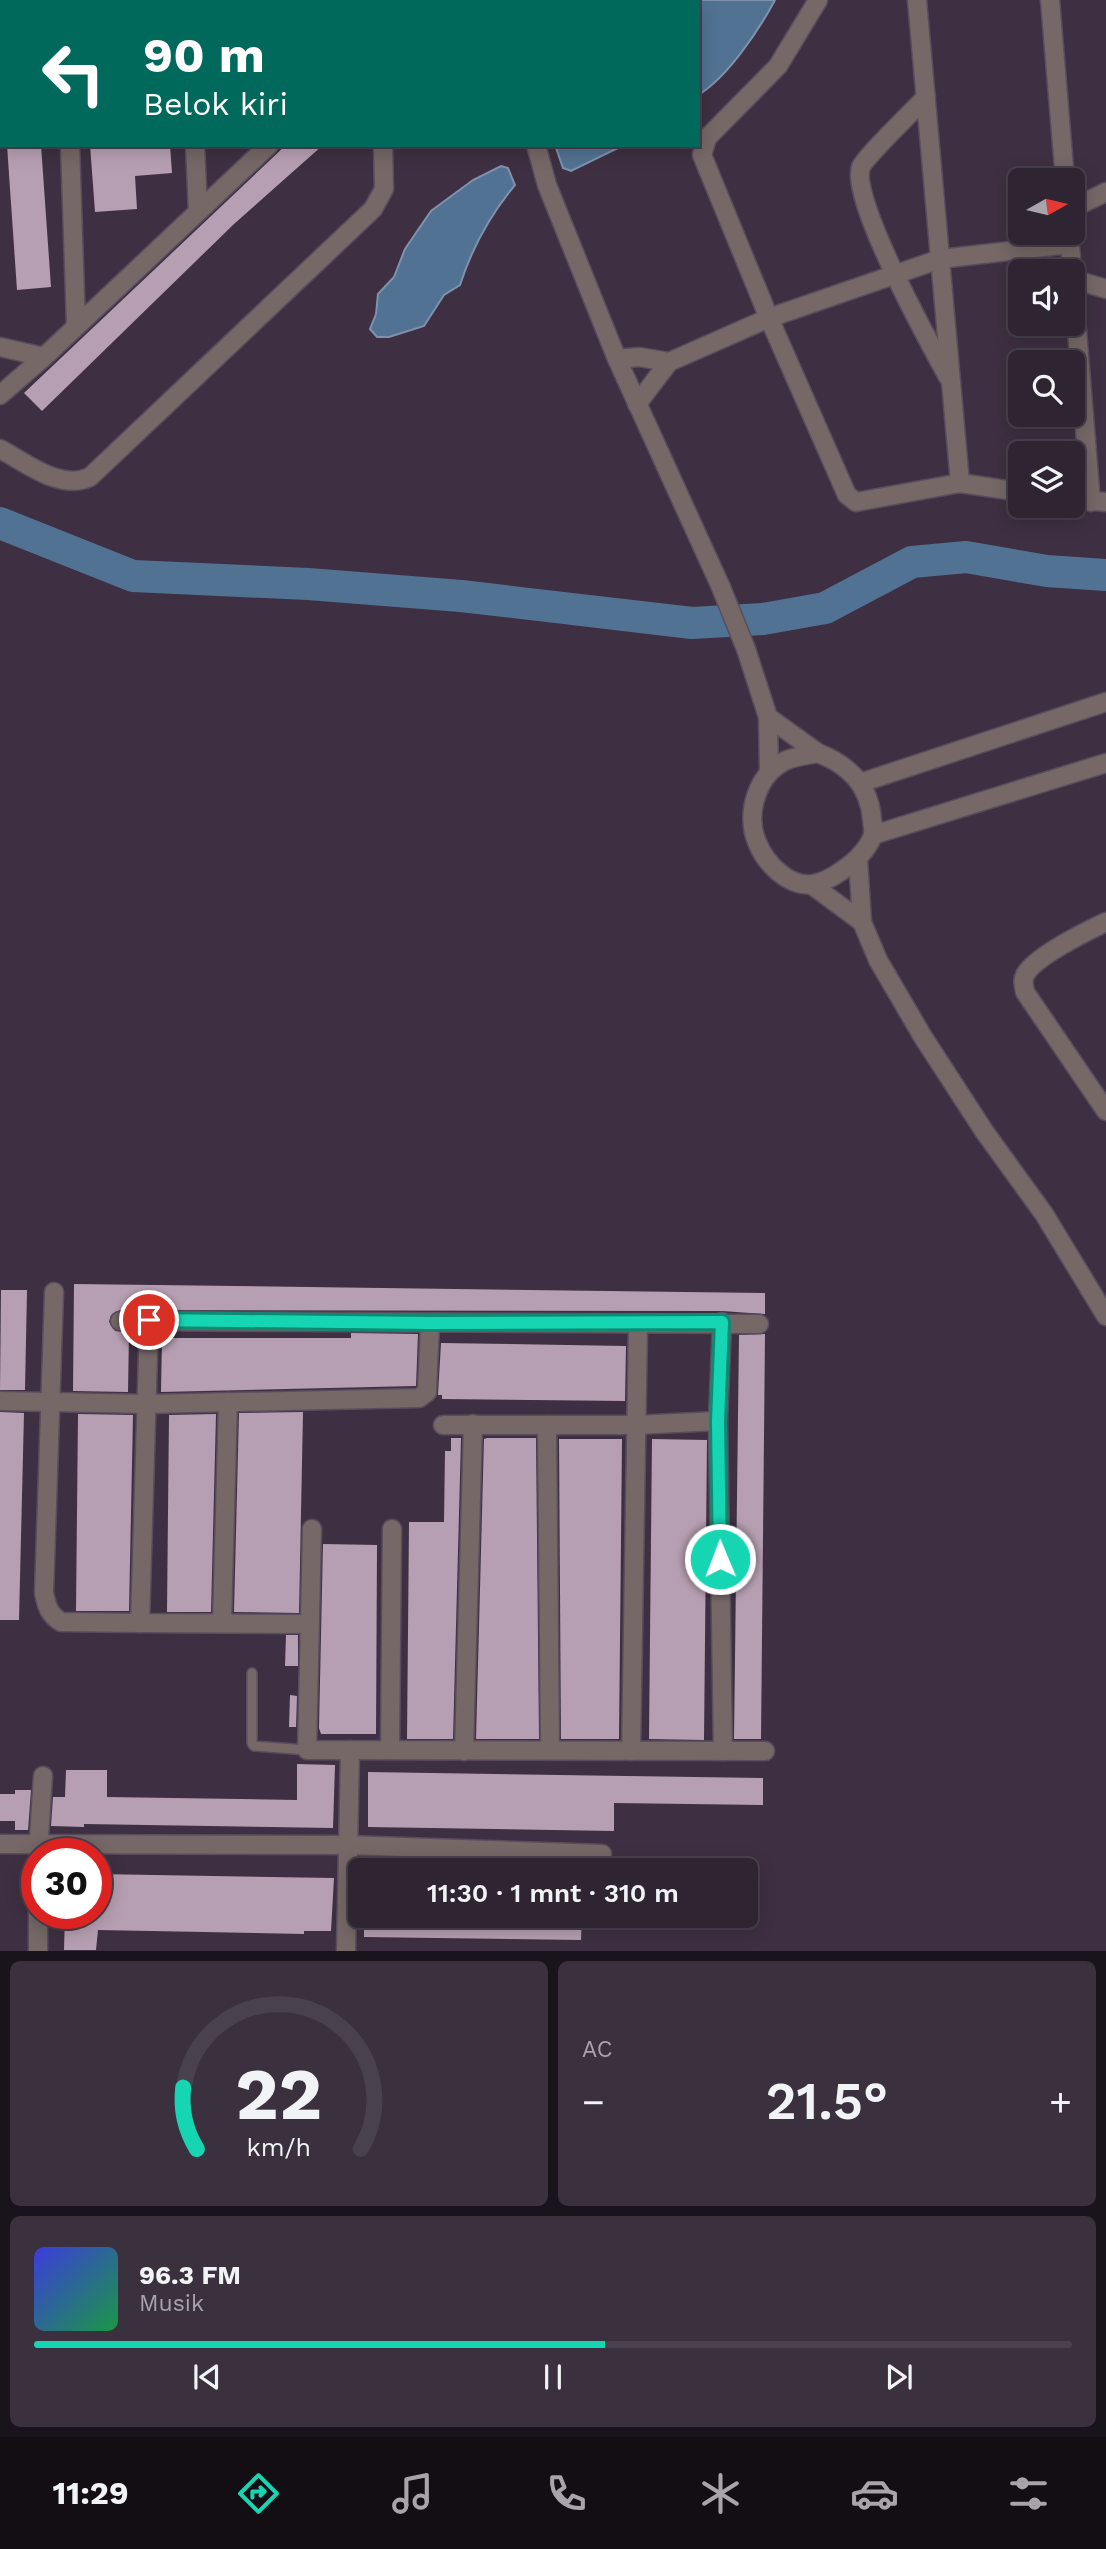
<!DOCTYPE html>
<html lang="id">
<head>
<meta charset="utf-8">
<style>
	:root { --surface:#2e2432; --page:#3a303e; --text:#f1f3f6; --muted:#a7a4ac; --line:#49414d; --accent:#16d5b3 }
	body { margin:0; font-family:"Work Sans",sans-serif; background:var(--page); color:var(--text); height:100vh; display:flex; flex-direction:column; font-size:26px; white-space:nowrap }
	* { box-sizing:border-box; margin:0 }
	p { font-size:23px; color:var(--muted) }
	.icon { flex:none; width:38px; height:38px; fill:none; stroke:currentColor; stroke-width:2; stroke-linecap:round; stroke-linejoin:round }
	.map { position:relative; height:1951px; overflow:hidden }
	.sheet { display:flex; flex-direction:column; gap:10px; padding:10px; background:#19141c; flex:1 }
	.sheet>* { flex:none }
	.top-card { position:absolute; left:0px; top:0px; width:700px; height:147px; box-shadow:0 4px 18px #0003,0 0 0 2px var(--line); background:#00695c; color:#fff; overflow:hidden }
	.needle { width:46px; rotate:82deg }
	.buttons { position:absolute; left:1008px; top:168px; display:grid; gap:14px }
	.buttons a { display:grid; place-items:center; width:77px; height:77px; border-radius:10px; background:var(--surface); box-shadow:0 4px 18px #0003,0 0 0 2px var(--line); font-size:35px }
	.speed { position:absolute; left:21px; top:1838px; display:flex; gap:14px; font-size:35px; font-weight:700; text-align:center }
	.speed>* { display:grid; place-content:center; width:91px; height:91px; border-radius:50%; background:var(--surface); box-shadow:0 4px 18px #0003,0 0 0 2px var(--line); line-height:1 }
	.speed .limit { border:10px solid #d22; background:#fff; color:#111 }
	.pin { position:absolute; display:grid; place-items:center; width:60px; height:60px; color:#fff; margin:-30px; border:4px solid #fff; border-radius:50%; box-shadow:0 2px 7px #0007 }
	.me { position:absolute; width:77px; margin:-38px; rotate:359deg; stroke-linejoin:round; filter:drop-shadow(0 0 5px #0008) }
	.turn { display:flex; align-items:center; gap:24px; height:147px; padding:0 28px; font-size:32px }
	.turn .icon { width:91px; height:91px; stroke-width:2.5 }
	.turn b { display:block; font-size:49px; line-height:60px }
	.big { font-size:52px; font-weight:600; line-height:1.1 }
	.sheet .tile { flex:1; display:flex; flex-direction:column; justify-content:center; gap:10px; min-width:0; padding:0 24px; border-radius:10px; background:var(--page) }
	.sheet .dial { align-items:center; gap:0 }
	.dial svg { height:182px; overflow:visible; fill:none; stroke:var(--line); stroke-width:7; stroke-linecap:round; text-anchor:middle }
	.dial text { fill:var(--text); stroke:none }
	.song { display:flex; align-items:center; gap:21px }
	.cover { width:84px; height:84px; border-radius:10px; background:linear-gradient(135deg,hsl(240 70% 55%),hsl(140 70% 35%)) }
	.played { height:7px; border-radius:4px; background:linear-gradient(90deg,var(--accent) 55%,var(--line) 55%) }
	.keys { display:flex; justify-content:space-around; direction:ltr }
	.heat { display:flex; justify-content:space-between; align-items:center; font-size:38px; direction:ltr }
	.sheet .tiles { flex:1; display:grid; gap:10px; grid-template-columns:1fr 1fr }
	.tile:last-child { grid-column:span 2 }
	.trip { position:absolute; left:348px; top:1858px; width:410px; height:70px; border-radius:10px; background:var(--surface); box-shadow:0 4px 18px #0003,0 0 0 2px var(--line); font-weight:600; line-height:70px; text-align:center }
	.tabs { display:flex; height:112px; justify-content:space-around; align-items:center; background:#120e14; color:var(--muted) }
	.tabs .icon { width:49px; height:49px }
	.tabs .active { color:var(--accent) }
	.tabs b { font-size:32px; color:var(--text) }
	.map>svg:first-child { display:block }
	.water { fill:#527293; stroke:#7e92ac; stroke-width:2 }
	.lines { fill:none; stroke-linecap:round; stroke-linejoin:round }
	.river { stroke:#527293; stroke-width:32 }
	.building { fill:#b69fb2 }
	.service-casing { stroke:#594c5d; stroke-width:12 }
	.minor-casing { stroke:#594c5d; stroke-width:21 }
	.tertiary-casing { stroke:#594c5d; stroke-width:21 }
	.service { stroke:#756866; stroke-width:9 }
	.minor { stroke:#756866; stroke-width:18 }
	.tertiary { stroke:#756866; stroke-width:18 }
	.route-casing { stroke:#0e8a74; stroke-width:18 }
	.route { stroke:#16d5b3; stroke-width:12 }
</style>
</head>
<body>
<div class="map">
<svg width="1106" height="1951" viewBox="0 0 1106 1951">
	<rect width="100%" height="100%" fill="#3e3042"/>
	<g class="water">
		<path d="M 695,0 L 775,0 C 759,30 727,78 698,95 L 698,2 L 693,2 Z"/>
		<path d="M 555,145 L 624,145 L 571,171 L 563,168 Z"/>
		<path d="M 501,166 L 508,168 L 515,185 C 490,215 472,248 460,285 L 444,295 L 424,326 L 389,337 L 377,337 L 370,329 L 376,314 L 378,294 L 394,277 L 405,249 L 431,211 L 473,180 Z"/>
	</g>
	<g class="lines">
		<path class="river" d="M 0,523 L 133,576 L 308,584 L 461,596 L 692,623 L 763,619 L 825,608 L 912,562 L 966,557 L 1047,571 L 1106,575"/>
	</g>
	<g class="building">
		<path d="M 7,145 L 41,145 L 51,287 L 17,290 Z"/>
		<path d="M 90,145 L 170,145 L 172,173 L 135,176 L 137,209 L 95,212 Z"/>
		<path d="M 286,145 L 323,145 L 234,224 L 42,411 L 24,393 Z"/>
		<path d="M 74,1284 L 765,1293 L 765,1314 L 722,1311 L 120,1310 L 111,1315 L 109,1322 L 115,1331 L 129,1332 L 128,1392 L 73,1391 Z"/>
		<path d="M 1,1290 L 27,1290 L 25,1390 L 0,1390 Z"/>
		<path d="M 351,1333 L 418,1334 L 416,1386 L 161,1392 L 162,1338 L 351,1338 Z"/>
		<path d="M 765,1334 L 761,1739 L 734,1739 L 739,1335 Z"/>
		<path d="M 441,1343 L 626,1346 L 625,1401 L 442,1399 L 442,1395 L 438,1395 Z"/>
		<path d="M 0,1412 L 24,1413 L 19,1620 L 0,1620 Z"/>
		<path d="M 303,1412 L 299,1613 L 234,1612 L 239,1413 Z"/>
		<path d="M 78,1414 L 133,1415 L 129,1611 L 76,1611 Z"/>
		<path d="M 216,1414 L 211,1612 L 167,1612 L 169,1415 Z"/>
		<path d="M 451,1438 L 461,1438 L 453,1739 L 407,1739 L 409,1522 L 444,1522 L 445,1451 L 451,1451 Z"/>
		<path d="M 487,1438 L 536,1438 L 539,1739 L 476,1739 L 484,1439 Z"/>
		<path d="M 559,1439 L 622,1439 L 619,1739 L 561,1739 Z"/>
		<path d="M 652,1439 L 707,1440 L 704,1740 L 649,1739 Z"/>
		<path d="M 323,1544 L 377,1545 L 376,1734 L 321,1734 L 319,1728 Z"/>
		<path d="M 286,1635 L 298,1635 L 298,1666 L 285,1666 Z"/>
		<path d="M 290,1695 L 297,1696 L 296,1727 L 289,1727 Z"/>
		<path d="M 297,1764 L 335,1765 L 333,1828 L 84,1824 L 84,1827 L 51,1826 L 53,1797 L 65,1797 L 66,1770 L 107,1770 L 107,1797 L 297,1800 Z"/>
		<path d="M 368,1772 L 763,1778 L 763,1805 L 614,1803 L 614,1831 L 368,1827 Z"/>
		<path d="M 15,1790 L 31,1790 L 28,1830 L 15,1830 L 15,1821 L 0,1821 L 0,1794 L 15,1794 Z"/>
		<path d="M 96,1874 L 334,1878 L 331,1931 L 304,1931 L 304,1934 L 98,1930 L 96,1950 L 64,1950 L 65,1913 L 96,1913 Z"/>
		<path d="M 364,1916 L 582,1916 L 581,1940 L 364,1937 Z"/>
	</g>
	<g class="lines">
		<g class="service-casing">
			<path id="service" d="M 252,1673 L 252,1743 L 254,1746 L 307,1750"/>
		</g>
		<g class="minor-casing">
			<g id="minor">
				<path d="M 64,0 L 64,2"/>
				<path d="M 189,0 L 189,2"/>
				<path d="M 313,0 L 313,2"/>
				<path d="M 818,0 L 778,66 L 707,138 L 702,155 L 769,318 L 847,495 L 856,502 L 960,483 L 1020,492"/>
				<path d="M 917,0 L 960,483"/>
				<path d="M 1050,0 L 1065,180"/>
				<path d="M 405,2 L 406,0"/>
				<path d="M 590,2 L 591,0"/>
				<path d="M 926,97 C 915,109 865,157 861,167 C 849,197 930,344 948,377"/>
				<path d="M 70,145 L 76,325"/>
				<path d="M 195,145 L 198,211"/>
				<path d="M 536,145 L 547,185 L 617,359 L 720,585 L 746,649 L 768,717 L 769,771"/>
				<path d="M 1073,208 L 1106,192"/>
				<path d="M 1069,233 L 1072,271"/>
				<path d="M 1073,279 L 1106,289"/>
				<path d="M 1073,282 L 1091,502"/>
				<path d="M 0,347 L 44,357"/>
				<path d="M 617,359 L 639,357 L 669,362 L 769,318 L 940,259 L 1070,244"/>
				<path d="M 0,395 L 44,357 L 269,145"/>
				<path d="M 637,404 L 669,362"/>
				<path d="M 0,449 C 27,463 60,491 90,477 L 373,209 L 384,189 L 383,145"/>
				<path d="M 1073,499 L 1106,502"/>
				<path d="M 768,717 L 818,753"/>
				<path d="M 858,859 L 862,922 L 878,960 L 923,1037 L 984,1131 L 1044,1214 L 1106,1316"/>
				<path d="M 812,885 L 862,922"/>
				<path d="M 1106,922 C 1087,931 1034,957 1025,975 C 1022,981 1024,986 1025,992 L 1106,1111"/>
				<path d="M 54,1292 L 44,1593 C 47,1607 49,1614 61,1622 L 140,1623"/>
				<path d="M 149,1320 L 140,1623 L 309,1624"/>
				<path d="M 120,1321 L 759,1324"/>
				<path d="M 722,1322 L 718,1421 L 723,1751"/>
				<path d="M 0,1401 L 148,1404 L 419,1398 L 427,1392 L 430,1323"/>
				<path d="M 443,1425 L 635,1425 L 718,1421"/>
				<path d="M 547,1425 L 550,1750"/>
				<path d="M 312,1529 L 307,1750 L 765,1751"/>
				<path d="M 222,1622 L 228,1402"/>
				<path d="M 390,1750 L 392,1529"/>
				<path d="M 464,1751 L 473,1424"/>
				<path d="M 631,1751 L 638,1324"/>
				<path d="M 0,1844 L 348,1845 L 602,1854"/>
				<path d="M 38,1853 L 43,1776"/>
				<path d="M 38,1951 L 38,1913"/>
				<path d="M 346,1951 L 350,1750"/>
			</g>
		</g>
		<g class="tertiary-casing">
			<g id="tertiary">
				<path d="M 818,753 C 849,765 869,785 872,819 C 872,823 874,830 873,835 C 870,845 859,858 851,864 C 840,872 827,882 813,884 C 789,888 765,863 757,842 C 745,814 757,773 787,760 C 796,756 808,755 818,753 Z"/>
				<path d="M 860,783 L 1106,702"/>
				<path d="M 873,835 L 1106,763"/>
			</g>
		</g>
		<use href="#service" class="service"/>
		<use href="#minor" class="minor"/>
		<use href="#tertiary" class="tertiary"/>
	</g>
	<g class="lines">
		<g class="route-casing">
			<path id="route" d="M 149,1320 L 430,1323 L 722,1322 L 718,1421 L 720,1559"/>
		</g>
		<use href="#route" class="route"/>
	</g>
</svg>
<div class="buttons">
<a><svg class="needle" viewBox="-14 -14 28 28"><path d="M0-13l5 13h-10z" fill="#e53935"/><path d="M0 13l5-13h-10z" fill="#a7a4ac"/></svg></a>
<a><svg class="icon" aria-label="sound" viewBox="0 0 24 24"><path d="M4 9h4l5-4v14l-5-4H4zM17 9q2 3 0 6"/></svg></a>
<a><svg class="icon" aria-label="search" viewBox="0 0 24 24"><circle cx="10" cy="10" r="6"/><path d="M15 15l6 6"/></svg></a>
<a><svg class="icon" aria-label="layers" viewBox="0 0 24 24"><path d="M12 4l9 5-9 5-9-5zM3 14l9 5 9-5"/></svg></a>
</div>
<div class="speed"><div class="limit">30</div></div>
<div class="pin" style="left:149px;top:1320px;background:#d93025"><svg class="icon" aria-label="arrive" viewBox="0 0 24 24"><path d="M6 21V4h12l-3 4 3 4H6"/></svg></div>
<svg class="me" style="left:720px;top:1559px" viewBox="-20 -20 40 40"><circle r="17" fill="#16d5b3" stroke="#fff" stroke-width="3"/><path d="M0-11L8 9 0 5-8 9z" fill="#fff"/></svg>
<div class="trip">11:30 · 1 mnt · 310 m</div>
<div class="top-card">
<div class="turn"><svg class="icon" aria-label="left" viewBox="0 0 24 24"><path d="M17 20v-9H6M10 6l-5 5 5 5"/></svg><div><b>90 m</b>Belok kiri</div></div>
</div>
</div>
<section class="sheet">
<div class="tiles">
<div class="tile dial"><svg viewBox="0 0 100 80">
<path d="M14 69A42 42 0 1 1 86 69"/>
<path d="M14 69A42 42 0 0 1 8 42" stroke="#16d5b3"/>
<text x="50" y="56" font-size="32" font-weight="700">22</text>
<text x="50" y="72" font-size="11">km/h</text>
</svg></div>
<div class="tile"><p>AC</p>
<div class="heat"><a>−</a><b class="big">21.5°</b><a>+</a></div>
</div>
<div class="tile">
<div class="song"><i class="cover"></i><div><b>96.3 FM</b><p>Musik</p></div></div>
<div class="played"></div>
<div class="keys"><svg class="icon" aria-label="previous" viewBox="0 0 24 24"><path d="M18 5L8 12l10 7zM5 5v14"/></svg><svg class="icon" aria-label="pause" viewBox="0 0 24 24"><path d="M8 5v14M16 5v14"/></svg><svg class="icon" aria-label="next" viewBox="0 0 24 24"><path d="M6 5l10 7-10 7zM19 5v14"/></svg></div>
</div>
</div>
</section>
<nav class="tabs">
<b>11:29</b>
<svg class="icon active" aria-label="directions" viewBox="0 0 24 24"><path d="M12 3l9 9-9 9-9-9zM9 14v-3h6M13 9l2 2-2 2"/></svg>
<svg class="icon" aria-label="music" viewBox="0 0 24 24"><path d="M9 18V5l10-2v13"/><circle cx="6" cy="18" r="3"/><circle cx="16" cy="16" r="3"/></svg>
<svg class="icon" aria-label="phone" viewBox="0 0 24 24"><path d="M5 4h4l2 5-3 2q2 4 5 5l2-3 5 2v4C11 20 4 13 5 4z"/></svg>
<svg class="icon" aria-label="climate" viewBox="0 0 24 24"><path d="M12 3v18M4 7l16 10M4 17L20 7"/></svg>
<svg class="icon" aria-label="car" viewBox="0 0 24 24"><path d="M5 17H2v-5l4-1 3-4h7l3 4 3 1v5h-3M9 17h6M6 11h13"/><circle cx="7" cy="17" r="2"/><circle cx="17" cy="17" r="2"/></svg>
<svg class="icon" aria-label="filters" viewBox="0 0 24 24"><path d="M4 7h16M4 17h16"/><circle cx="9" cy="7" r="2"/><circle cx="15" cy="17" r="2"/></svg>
</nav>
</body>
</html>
